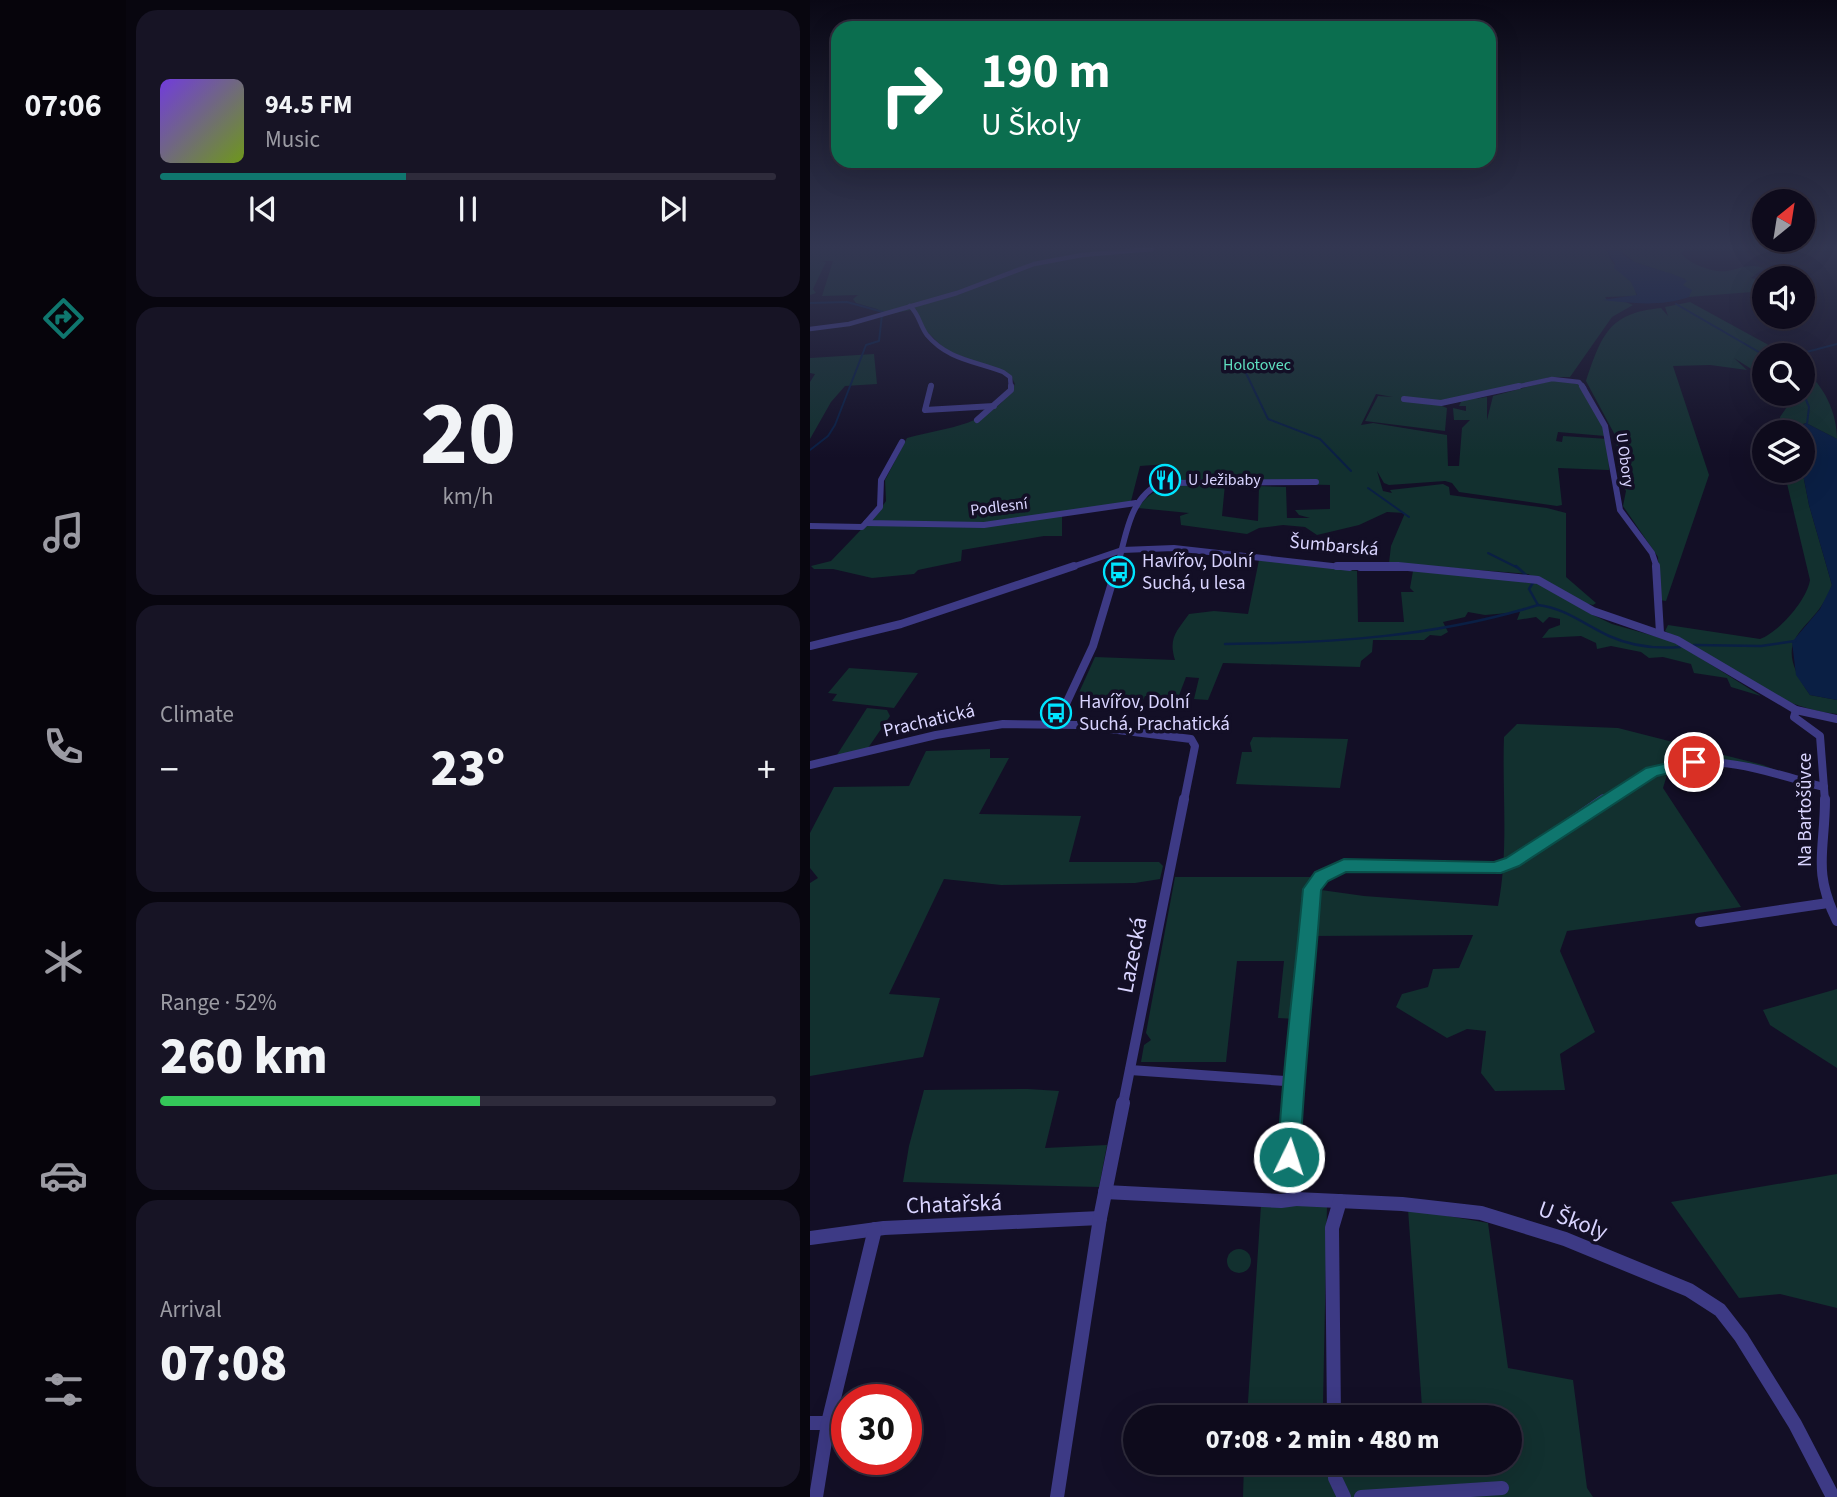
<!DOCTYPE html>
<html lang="en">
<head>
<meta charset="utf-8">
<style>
	:root { --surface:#0e0b1c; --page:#171425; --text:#f1f3f6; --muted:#9b9ba3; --line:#2e2b3b; --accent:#0f766e }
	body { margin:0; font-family:"Source Sans 3",sans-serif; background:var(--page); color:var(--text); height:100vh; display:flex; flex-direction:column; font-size:26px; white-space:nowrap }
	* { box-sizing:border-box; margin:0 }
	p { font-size:23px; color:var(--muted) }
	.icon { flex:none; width:38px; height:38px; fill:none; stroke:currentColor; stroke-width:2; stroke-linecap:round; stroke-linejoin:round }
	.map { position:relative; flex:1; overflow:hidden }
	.drawer { display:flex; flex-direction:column; gap:10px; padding:10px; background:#08060f; width:684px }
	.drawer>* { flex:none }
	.banner { position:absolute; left:21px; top:21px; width:665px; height:147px; border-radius:21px; box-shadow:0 7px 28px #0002,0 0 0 2px var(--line); background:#0b6e4f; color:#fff; overflow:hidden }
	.needle { width:46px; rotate:30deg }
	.buttons { position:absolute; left:942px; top:189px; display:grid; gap:14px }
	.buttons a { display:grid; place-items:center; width:63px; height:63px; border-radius:50%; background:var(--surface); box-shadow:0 7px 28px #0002,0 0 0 2px var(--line); font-size:35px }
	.speed { position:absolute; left:21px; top:1384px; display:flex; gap:14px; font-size:35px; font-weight:700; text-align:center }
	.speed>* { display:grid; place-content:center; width:91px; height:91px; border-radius:50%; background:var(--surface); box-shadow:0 7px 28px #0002,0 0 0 2px var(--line); line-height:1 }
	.speed .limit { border:10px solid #d22; background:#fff; color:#111 }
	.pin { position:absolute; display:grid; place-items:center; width:60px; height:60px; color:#fff; margin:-30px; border:4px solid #fff; border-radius:50%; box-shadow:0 2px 7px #0007 }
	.me { position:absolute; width:77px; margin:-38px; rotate:4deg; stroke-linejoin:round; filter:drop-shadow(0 0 5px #0008) }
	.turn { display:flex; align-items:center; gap:24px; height:147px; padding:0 35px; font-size:32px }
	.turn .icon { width:91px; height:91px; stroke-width:2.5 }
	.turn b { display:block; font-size:49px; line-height:60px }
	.big { font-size:52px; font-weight:800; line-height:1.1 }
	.drawer .card { flex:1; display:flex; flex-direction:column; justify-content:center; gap:10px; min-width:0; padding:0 24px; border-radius:21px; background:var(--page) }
	.drawer .dial { align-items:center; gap:0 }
	.dial b { font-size:91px; line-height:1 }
	.song { display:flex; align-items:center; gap:21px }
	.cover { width:84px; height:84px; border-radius:10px; background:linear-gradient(135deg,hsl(260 70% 55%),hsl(80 70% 35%)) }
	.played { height:7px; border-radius:4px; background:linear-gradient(90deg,var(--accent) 40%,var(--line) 40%) }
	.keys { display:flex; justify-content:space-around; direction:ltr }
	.heat { display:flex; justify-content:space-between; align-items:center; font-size:38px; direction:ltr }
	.charge { height:10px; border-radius:5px; background:linear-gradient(90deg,#34c759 52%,var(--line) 0) }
	.trip { position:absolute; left:313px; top:1405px; width:399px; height:70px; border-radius:35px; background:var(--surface); box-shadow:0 7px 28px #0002,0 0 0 2px var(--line); font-weight:800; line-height:70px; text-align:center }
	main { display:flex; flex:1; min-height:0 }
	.tabs { display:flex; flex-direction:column; width:126px; justify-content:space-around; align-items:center; background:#06040b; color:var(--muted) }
	.tabs .icon { width:49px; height:49px }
	.tabs .selected { color:var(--accent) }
	.tabs b { font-size:32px; color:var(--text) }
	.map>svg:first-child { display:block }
	.green { fill:#12302f; fill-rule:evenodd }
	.water { fill:#0a1f44 }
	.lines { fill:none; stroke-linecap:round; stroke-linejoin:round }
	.stream-far1 { stroke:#0a1f44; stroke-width:2 }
	.stream { stroke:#0a1f44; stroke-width:2.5 }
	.street-far4 { stroke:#3d3a85; stroke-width:4.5 }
	.street-far3 { stroke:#3d3a85; stroke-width:6 }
	.street-far2 { stroke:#3d3a85; stroke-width:8 }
	.street-far1 { stroke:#3d3a85; stroke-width:10 }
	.street { stroke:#3d3a85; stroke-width:14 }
	.route { fill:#0f766e; stroke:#0a4d48; stroke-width:2 }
	.labels { text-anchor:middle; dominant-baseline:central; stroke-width:7; stroke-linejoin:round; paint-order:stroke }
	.far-park-label { font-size:16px; fill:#5fe0c0; stroke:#130f26 }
	.far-street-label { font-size:16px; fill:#d9d4ff; stroke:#130f26 }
	.far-poi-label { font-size:16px; fill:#d9d4ff; stroke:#130f26; text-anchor:start }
	.street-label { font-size:19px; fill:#d9d4ff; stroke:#130f26 }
	.poi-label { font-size:19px; fill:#d9d4ff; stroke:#130f26; text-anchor:start }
	.near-street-label { font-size:23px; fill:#d9d4ff; stroke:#130f26 }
</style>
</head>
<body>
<main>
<nav class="tabs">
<b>07:06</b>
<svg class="icon selected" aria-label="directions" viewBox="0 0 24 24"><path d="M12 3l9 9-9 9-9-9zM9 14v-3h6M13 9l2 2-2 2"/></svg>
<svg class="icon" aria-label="music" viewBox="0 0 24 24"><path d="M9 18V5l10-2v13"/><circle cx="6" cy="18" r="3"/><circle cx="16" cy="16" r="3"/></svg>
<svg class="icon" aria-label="phone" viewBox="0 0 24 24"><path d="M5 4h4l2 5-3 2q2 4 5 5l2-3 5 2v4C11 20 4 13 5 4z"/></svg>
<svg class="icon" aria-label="climate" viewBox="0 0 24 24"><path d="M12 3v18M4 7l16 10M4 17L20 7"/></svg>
<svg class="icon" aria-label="car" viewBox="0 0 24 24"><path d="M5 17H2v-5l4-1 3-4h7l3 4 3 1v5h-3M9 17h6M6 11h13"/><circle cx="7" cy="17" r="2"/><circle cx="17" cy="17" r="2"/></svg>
<svg class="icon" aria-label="filters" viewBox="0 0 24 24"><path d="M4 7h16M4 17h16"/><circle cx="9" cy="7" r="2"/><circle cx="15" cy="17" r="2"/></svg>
</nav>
<section class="drawer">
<div class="card">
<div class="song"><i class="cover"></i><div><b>94.5 FM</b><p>Music</p></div></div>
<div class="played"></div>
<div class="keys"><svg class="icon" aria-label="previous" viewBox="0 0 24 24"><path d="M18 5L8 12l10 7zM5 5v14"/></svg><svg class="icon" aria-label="pause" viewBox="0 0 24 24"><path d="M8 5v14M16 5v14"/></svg><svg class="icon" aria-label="next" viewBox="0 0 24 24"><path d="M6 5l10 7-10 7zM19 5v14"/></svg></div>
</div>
<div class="card dial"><b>20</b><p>km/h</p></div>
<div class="card"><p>Climate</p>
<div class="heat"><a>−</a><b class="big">23°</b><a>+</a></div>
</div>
<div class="card"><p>Range · 52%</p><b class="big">260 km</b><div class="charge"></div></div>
<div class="card"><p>Arrival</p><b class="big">07:08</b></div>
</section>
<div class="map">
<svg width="1027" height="1497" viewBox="0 0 1027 1497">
	<rect width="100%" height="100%" fill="#130f26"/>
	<g class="green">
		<path d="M 0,249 L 799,249 C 796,263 817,273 823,285 C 825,288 825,292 827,296 L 795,297 L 797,300 L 813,301 L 823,305 L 802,317 L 760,377 L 740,377 L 665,399 L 677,397 L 677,420 L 683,396 L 744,380 L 768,384 L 792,424 L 795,436 L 748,432 L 746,441 L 752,442 L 753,436 L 798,439 L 799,470 L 748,468 L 752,505 L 747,506 L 649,492 L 642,483 L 635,481 L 579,485 L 574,483 L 567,471 L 573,491 L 582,493 L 580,490 L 633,484 L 639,487 L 640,495 L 737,508 L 756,513 L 756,577 L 786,603 L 783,605 L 774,603 L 718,574 L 579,563 L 581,546 L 595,513 L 577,512 L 549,525 L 507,535 L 495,527 L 473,525 L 449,528 L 437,534 L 371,525 L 370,516 L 379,513 L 328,508 C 349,478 382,484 415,484 L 412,516 L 448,521 L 449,486 L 476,487 L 477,518 L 500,518 L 489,515 L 485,510 L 520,509 L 520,485 L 367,481 L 358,464 L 330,466 L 320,505 L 252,513 L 252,536 L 234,536 L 152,550 L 151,561 L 108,570 L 104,574 L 62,578 L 23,569 L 4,569 L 1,566 L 21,561 L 69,511 L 76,501 L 75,480 L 97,438 C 137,427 183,426 205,384 L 201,376 L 136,350 L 114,329 L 106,309 L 74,315 L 67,309 L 46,303 L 43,299 L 48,295 L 12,296 L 23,261 L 9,261 L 16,262 L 3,289 L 6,293 L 0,295 ZM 566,394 L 583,397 L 568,396 L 555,421 L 635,431 L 637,408 L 624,403 L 651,402 L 649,406 L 656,406 L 656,411 L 643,408 L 644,420 L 660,420 L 652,428 L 649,466 L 638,466 L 637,435 L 563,423 L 551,425 Z"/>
		<path d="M 875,249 L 871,253 C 879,264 903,273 917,271 C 932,268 938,263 954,268 L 941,278 L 954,281 L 954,291 L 879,297 L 872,284 L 875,279 L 825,262 L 809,250 Z"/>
		<path d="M 880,302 L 977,355 L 954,355 L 954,377 L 924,358 L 937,370 L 900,365 L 863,366 L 899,475 L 856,601 L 849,600 L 848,557 L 813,506 L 816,491 L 809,477 L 806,437 L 776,381 C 792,334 799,313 851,308 L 858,316 L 855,307 Z"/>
		<path d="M 64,354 L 67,384 L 35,386 L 21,402 L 0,439 L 0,382 L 5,374 L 0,373 L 0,358 Z"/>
		<path d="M 992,369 C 1014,384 1027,413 1027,439 L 996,423 L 990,425 L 989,432 L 969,432 L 970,417 L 979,404 L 974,394 L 992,394 Z"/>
		<path d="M 992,469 L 999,505 L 1022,585 C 1005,635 955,631 1000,695 L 1027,700 L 1027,714 C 962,707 910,663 855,631 L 858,625 L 950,639 C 969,632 997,600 1000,580 L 974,471 Z"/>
		<path d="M 449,560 L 547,571 L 548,622 L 594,622 L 591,592 L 604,592 L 600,588 L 603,571 L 718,580 L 742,589 L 779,613 L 802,624 L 865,642 L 951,696 L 921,687 L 917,678 L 884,673 L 881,664 L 853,657 L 839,658 L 831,652 L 801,646 L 787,649 L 786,643 L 771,636 L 732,638 L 739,629 L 750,625 L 750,619 L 739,617 L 733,623 L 726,617 L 707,620 L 710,612 L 675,615 L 658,612 L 655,617 L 633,622 L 638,632 L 631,636 L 620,635 L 614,640 L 563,640 L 562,652 L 551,661 L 550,667 L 413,663 L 398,700 L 384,699 L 389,678 L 376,677 L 368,698 L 335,696 L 332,702 L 267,697 L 285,657 L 365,660 C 358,638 367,631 379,614 L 404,611 L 438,614 Z"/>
		<path d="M 39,668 L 108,673 L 84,708 L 22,701 L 27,694 L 18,693 Z"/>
		<path d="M 57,708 L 77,710 L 80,716 L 58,748 L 25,758 Z"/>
		<path d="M 707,724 L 808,728 L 953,765 L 976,774 L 884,760 L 857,775 L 853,788 L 931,907 L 757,931 L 750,951 L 785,1032 L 750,1054 L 755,1090 L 685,1091 L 671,1073 L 676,1031 L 657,1029 L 637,1038 L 586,1007 L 592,994 L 618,987 L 623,969 L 649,968 L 663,935 L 502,936 L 504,889 L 554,896 L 688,906 C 699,851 692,793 694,737 Z"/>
		<path d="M 443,737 L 538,739 L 530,788 L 426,784 L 432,752 L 442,752 L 440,743 Z"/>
		<path d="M 180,749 L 180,758 L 199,758 L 169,814 L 271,816 L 259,862 L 349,862 L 353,866 L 350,879 L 325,883 L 191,885 L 134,879 L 79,994 L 130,998 L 113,1057 L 0,1076 L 0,883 L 8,878 L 0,868 L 0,833 L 24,787 L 99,786 L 116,751 Z"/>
		<path d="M 365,877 L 503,877 L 493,892 L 497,905 L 487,1019 L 468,1018 L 474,961 L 427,961 L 416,1062 L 331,1062 L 334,1045 L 341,1040 L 336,1033 Z"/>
		<path d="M 1027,989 L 1027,1068 L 960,1025 L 953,1010 Z"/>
		<path d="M 218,1089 L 249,1091 L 235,1148 L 297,1145 L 289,1187 L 93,1182 L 99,1146 L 114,1090 Z"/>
		<path d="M 1027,1174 L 1027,1308 L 970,1294 L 929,1298 L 861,1202 Z"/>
		<path d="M 451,1205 L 517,1206 L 513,1404 L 612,1407 L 598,1209 L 678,1223 L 698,1368 L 763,1380 L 777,1488 L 783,1497 L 433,1497 L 434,1463 L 700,1463 L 700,1418 L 437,1417 Z"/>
		<circle cx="429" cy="1261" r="12"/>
	</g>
	<g class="water">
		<path d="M 799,249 L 811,249 C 811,265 864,270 877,281 L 873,285 L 882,290 L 879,297 C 850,307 821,303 792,300 L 827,295 L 821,282 L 804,268 L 805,264 L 797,251 Z"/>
		<path d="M 996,423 L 1027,439 L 1027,700 L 1000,695 L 986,675 L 982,642 L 1010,609 L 1022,585 L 999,505 L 992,469 L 992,432 L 989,432 L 989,428 Z"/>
	</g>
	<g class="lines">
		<g class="stream-far1">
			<path d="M 0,303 L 37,302 L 73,312"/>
			<path d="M 866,304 L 954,355"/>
			<path d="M 985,355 L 1027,344"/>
			<path d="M 435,371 L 458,419 L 510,439 L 541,471"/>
			<path d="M 992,390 L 999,407 L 997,424"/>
			<path d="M 0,450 L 18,436 L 25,425 L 56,345 L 69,341 L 72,315"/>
			<path d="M 558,488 L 599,517"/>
			<path d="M 678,553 L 708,568"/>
		</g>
		<g class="stream">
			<path d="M 706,566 L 716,575"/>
			<path d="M 724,581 L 719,589 L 728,605 C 755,608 775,625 799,636 C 821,646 846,649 870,647"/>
			<path d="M 415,644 C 522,643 625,637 728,605"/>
			<path d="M 884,645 L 951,646 L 985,641"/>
		</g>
		<g class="street-far4">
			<path d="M 100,306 C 109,314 110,326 117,335 C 138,360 165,361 193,372 L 200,377 L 201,388"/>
			<path d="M 0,329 L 39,324 L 147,293 L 224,264 L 272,255 L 342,249"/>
			<path d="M 120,388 L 121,385"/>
			<path d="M 701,388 L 742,379 L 769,382 L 774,388"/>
		</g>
		<g class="street-far3">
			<path d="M 121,386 L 115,410 L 184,406"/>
			<path d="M 772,386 L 795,426 L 810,510 L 842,553 L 847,568"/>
			<path d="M 594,399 L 631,403 L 709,386"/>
			<path d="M 167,420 L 201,390 L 201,386"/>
			<path d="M 92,442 L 71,480 L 70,507 L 56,523 L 174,525 L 326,503"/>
			<path d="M 0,526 L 52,527 L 56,523"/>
			<path d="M 259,568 L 312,550 L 364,548 L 540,568"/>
			<path d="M 307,568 C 316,537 319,496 352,483 L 506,482"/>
			<path d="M 550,568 L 605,568"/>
		</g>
		<g class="street-far2">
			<path d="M 527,566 L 588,566 L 728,580 L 783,611 L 867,640 L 986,710 L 1027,719"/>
			<path d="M 846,566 L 850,633"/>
			<path d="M 0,646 L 91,624 L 264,566"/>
			<path d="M 986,710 L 984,717 L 1010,736 L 1015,801"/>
			<path d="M 247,723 L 283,646 L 307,566"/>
			<path d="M 0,765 L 126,735 L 193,724 L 267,725 L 381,739 L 385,746 L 374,801"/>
			<path d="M 791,801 C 814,787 838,772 865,765 C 913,754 968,775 1014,787"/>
		</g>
		<g class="street-far1">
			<path d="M 1015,799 C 1015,851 1002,870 1027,921"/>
			<path d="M 890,922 L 1018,903"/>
			<path d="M 320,1070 L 475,1081 L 484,1090 L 483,1104"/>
			<path d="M 482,1087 L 491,1026 L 502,889 L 516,875 L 534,865 L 685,868 L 702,862 L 794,799"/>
			<path d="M 313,1104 L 374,799"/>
		</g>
		<g class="street">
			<path d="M 483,1103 L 478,1179 L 486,1199 L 592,1204 L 671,1213 L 755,1239 L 879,1290 L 910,1310 L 931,1337 L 985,1424 L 1023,1497"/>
			<path d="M 295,1192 L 471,1201 L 486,1199"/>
			<path d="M 0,1238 L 74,1228 L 290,1218"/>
			<path d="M 524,1418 L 522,1228 L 530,1201"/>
			<path d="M 0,1423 L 18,1423 L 65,1229"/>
			<path d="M 525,1463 L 525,1478 L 534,1497"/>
			<path d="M 6,1497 L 18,1423"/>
			<path d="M 247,1497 L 290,1218 L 313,1103"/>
			<path d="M 551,1497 L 692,1488"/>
		</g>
	</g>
	<linearGradient id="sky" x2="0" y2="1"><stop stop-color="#0a0815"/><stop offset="0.54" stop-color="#333752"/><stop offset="1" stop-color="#333752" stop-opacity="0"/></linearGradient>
	<rect width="1027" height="458" fill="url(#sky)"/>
	<path class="route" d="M 884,757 L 889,759 L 889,766 L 847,776 L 709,866 L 691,873 L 536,872 L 518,881 L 511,890 C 505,979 494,1068 490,1157 L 487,1164 L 479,1167 L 471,1164 L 468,1157 C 472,1067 485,978 493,889 L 505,872 L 534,859 L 684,862 L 696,858 L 836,768 Z"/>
	<defs>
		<g id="restaurant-ring" transform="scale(1.575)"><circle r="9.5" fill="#130f26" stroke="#00e5ff" stroke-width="1.5"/><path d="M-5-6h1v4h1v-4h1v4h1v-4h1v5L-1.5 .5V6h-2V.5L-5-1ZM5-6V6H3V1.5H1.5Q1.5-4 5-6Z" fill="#00e5ff"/></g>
		<g id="bus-ring" transform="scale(1.575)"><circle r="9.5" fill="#130f26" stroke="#00e5ff" stroke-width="1.5"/><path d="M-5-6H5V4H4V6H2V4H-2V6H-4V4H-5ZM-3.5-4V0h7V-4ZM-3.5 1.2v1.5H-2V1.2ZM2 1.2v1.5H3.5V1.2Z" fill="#00e5ff"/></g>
	</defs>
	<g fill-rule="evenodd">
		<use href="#restaurant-ring" x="355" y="480"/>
		<use href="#bus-ring" x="309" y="572"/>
		<use href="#bus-ring" x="246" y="713"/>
	</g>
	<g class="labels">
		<g class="far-park-label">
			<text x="447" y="365">Holotovec</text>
		</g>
		<g class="far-street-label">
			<text transform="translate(815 460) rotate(82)">U Obory</text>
			<text transform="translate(189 507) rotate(-7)">Podlesní</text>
		</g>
		<g class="far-poi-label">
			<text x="378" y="480">U Ježibaby</text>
		</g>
		<g class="street-label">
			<text transform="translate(524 546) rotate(5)">Šumbarská</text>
			<text transform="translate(119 721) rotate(-13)">Prachatická</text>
			<text transform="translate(995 810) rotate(-90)">Na Bartošůvce</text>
		</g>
		<g class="poi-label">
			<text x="332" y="561">Havířov, Dolní<tspan x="332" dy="22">Suchá, u lesa</tspan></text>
			<text x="269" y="702">Havířov, Dolní<tspan x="269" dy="22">Suchá, Prachatická</tspan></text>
		</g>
		<g class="near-street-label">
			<text transform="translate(322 955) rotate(-79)">Lazecká</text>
			<text transform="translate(144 1204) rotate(-2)">Chatařská</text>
			<text transform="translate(763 1220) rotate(20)">U Školy</text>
		</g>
	</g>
</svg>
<div class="buttons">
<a><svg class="needle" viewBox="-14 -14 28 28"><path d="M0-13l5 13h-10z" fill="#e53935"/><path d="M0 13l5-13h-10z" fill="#9b9ba3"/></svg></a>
<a><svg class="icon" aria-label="sound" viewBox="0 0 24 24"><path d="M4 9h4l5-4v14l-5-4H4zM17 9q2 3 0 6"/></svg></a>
<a><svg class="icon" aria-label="search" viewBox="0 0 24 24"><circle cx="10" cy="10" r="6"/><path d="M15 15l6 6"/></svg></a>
<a><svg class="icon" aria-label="layers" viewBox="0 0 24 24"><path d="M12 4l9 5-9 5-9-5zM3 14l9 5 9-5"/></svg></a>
</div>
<div class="speed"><div class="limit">30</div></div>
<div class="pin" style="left:884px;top:762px;background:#d93025"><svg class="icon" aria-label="arrive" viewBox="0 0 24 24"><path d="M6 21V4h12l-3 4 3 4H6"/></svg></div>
<svg class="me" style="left:479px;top:1157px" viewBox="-20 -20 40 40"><circle r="17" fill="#0f766e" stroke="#fff" stroke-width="3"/><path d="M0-11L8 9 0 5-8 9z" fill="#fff"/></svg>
<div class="trip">07:08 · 2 min · 480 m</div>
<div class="banner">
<div class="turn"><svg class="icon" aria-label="right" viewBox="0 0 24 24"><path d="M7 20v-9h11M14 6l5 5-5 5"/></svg><div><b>190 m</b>U Školy</div></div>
</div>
</div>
</main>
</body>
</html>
